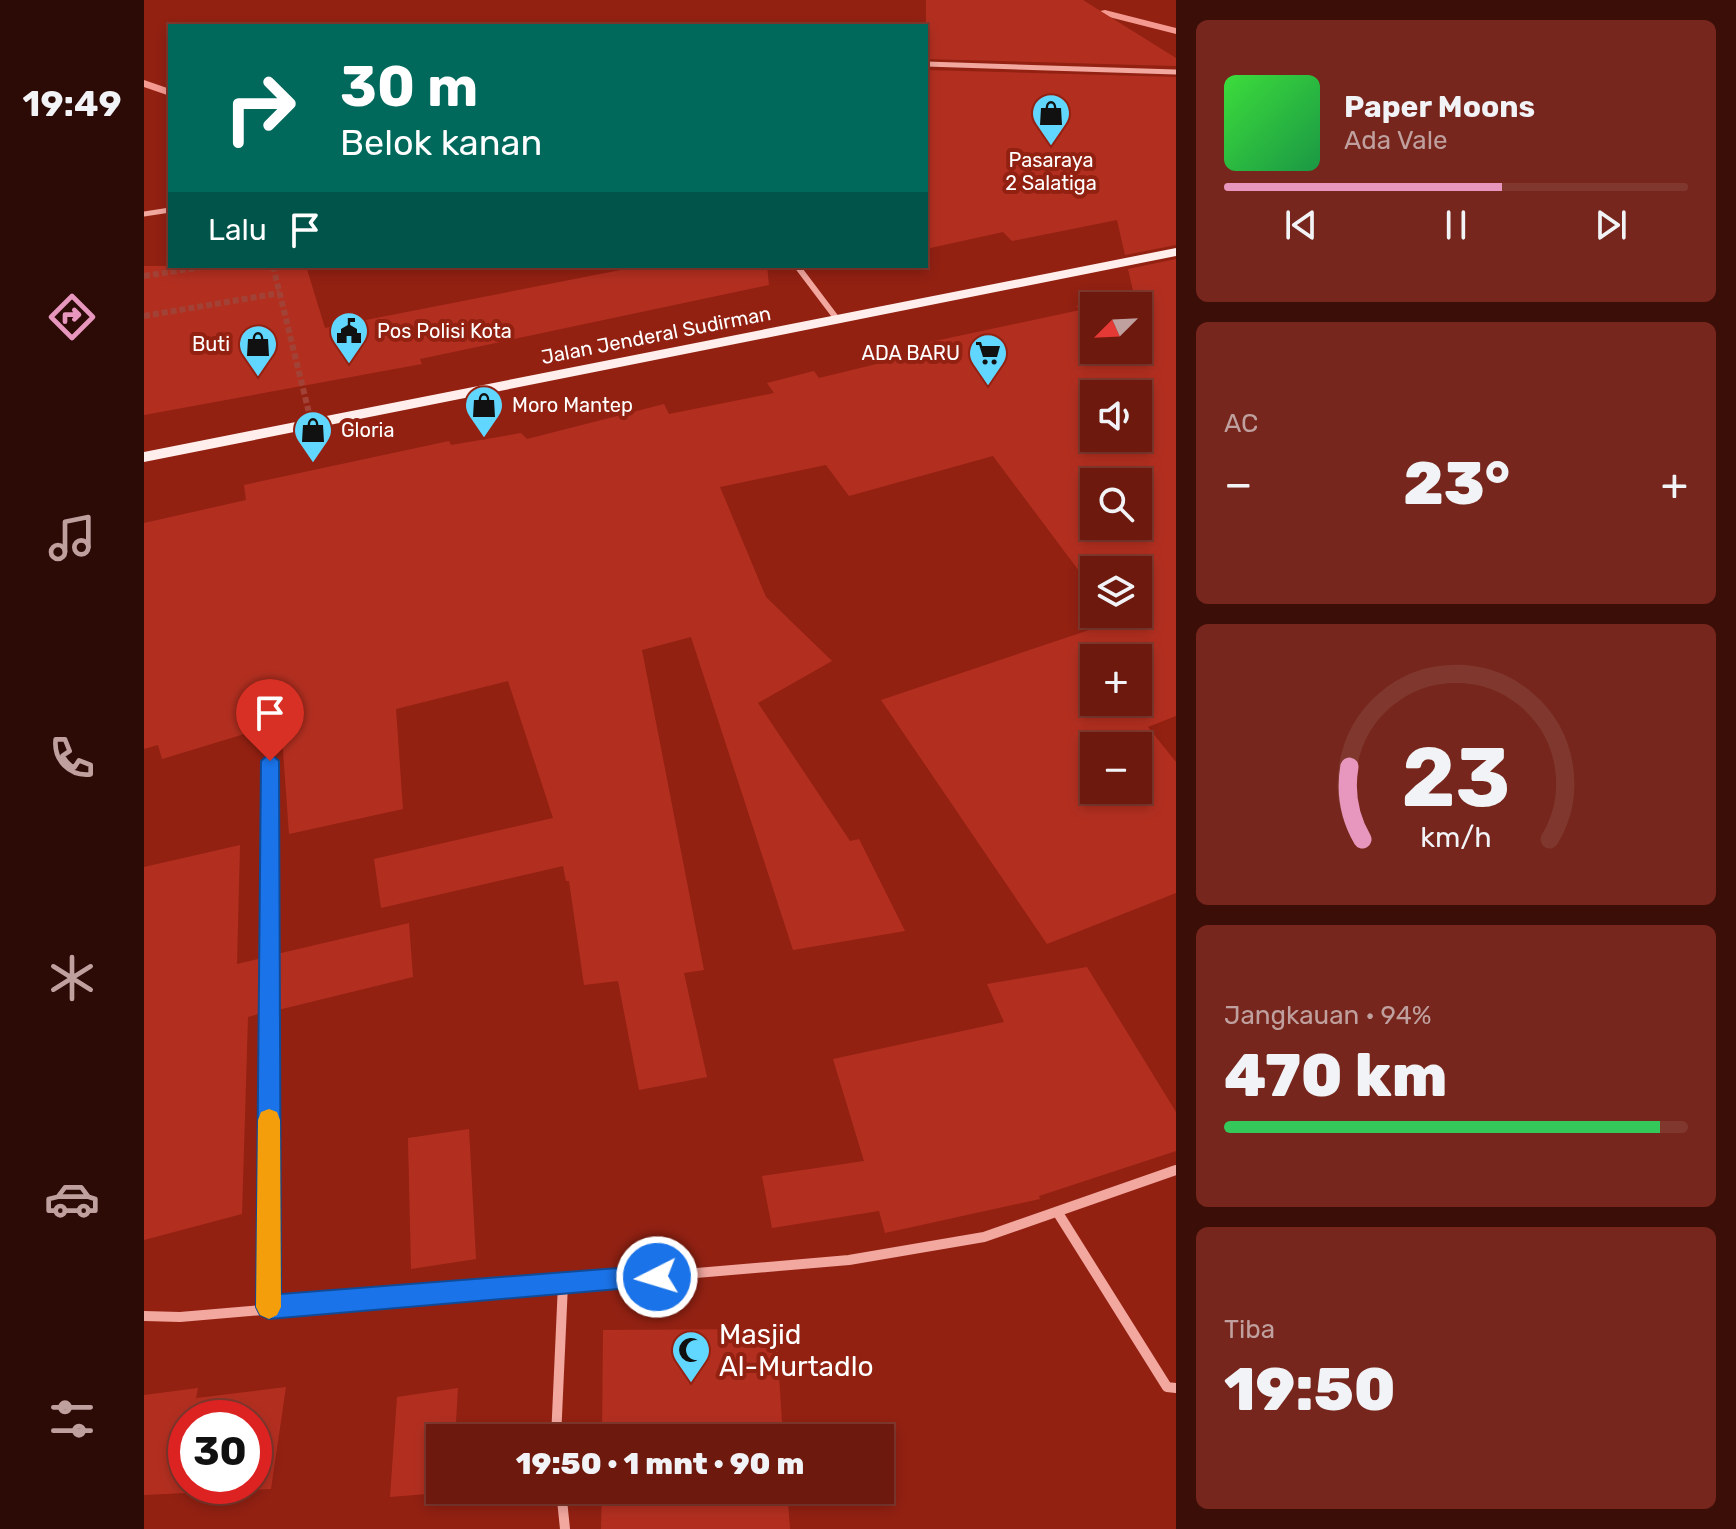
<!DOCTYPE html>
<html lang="id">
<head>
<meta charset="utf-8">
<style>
	:root { --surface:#6e190e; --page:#76261c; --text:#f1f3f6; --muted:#bfa09e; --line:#80382e; --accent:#e797bd }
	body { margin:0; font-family:Rubik,sans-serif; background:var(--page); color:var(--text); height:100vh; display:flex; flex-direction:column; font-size:30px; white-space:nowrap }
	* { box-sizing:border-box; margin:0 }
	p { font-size:26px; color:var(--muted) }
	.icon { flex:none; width:44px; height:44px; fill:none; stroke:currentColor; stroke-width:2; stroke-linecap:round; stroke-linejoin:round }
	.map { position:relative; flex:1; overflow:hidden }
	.sheet { display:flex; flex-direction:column; gap:20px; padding:20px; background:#3c0e08; width:560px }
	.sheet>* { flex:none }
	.banner { position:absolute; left:24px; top:24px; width:760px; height:244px; border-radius:0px; box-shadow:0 4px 12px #0003,0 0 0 2px var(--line); background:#00695c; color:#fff; overflow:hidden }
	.needle { width:52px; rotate:246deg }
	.controls { position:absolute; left:936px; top:292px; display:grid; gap:16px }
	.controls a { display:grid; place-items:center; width:72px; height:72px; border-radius:0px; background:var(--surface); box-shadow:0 4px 12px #0003,0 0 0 2px var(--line); font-size:40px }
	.speed { position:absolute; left:24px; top:1400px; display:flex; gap:16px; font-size:40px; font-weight:700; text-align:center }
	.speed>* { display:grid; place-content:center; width:104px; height:104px; border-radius:50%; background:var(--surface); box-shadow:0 4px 12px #0003,0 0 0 2px var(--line); line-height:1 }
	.speed .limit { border:12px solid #d22; background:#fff; color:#111 }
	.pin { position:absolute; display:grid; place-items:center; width:68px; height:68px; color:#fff; margin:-82px -34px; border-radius:50% 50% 50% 0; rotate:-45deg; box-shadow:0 0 8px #0007 }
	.pin .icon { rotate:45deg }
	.me { position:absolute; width:88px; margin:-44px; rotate:265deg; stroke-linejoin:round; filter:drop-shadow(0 0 6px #0008) }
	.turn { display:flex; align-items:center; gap:28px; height:168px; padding:0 40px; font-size:36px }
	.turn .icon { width:104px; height:104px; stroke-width:2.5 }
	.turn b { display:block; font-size:56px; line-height:68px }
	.then { display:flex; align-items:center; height:76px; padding:0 40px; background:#0003; gap:16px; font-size:30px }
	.big { font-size:60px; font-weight:800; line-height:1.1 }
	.sheet .tile { flex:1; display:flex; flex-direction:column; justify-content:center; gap:12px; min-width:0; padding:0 28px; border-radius:12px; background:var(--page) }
	.sheet .dial { align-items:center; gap:0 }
	.dial svg { height:208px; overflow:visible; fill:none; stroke:var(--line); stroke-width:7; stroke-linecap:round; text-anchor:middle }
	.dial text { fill:var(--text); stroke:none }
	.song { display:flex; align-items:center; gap:24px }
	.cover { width:96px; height:96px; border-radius:12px; background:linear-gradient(135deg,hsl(120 70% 55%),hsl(140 70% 35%)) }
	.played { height:8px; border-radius:4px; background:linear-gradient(90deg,var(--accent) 60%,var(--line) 60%) }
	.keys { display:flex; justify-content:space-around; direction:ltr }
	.heat { display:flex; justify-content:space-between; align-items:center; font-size:44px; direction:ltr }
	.charge { height:12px; border-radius:6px; background:linear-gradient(90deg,#34c759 94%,var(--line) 0) }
	.trip { position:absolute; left:282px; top:1424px; width:468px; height:80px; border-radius:0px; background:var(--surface); box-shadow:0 4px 12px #0003,0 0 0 2px var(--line); font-weight:800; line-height:80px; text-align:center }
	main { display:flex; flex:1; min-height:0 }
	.menu { display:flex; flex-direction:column; width:144px; justify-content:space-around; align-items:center; background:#2c0a06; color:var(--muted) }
	.menu .icon { width:56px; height:56px }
	.menu .active { color:var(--accent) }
	.menu b { font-size:36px; color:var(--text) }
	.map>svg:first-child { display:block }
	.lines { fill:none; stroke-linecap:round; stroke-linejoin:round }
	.stream { fill:#f59a91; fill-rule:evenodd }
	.building { fill:#b22f20; fill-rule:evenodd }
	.street-tunnel { stroke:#a24236; stroke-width:6; stroke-dasharray:6 3; stroke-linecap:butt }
	.street-far3 { stroke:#f2a79f; stroke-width:5 }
	.street-far2 { stroke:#f2a79f; stroke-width:6 }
	.street-far1 { stroke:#f2a79f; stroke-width:8 }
	.street { stroke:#f2a79f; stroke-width:10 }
	.primary { fill:#ffeeeb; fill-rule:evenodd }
	.route { fill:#1a73e8; stroke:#114b97; stroke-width:2 }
	.slow { fill:#f59e0b }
	.labels { text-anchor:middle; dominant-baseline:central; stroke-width:8; stroke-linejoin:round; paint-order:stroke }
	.far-poi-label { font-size:20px; fill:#fff; stroke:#922112; text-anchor:start }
	.far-street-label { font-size:20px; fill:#fff; stroke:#922112 }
	.near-poi-label { font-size:28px; fill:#fff; stroke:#922112; text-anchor:start }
</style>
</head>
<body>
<main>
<nav class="menu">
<b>19:49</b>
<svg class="icon active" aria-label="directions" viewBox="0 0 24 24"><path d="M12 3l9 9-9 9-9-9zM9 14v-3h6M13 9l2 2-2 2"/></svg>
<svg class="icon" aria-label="music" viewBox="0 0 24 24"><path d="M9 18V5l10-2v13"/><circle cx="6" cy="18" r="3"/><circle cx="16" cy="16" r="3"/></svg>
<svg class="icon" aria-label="phone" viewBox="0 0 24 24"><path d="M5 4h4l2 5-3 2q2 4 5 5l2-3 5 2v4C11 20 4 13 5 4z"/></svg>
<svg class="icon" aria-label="climate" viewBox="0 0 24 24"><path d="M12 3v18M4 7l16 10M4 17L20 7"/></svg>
<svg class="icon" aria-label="car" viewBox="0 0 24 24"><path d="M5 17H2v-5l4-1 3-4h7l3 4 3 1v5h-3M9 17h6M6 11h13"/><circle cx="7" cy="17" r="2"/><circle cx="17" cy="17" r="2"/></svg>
<svg class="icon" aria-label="filters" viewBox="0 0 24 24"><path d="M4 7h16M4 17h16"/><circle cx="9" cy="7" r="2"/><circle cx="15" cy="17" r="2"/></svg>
</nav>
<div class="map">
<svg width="1032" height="1529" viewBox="0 0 1032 1529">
	<rect width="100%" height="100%" fill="#922112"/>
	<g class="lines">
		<g class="stream">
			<path d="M 961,10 L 1032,28 L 1032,34 L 961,16 L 937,19 L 932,16 Z"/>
			<path d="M 0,80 L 26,89 L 26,96 L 0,87 Z"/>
		</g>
	</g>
	<g class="building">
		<path d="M 782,0 L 939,0 L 1032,58 L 1032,66 L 782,59 Z"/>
		<path d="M 782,70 L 1032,77 L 1032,245 L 981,255 L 973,220 L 868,241 L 859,232 L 782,249 Z"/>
		<path d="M 1032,259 L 1032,716 L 1004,727 L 1032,762 L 1032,893 L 903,944 L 737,700 L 972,621 L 967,614 L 994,614 L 994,570 L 950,570 L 950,591 L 849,456 L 705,496 L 682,465 L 576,487 L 622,597 L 688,661 L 614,703 L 706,841 L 715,839 L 761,931 L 649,950 L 547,637 L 498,650 L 560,970 L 540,973 L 563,1077 L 495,1090 L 474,981 L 440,985 L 425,881 L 422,881 L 419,866 L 237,908 L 230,859 L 409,818 L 364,681 L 252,709 L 259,809 L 145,834 L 137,723 L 18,759 L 14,745 L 0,749 L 0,523 L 102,500 L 100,485 L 305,441 L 307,445 L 377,433 L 383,439 L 520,404 L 525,414 L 630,393 L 623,383 L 670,371 L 675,378 L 786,351 L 786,342 L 936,310 L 932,306 L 989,291 L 984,269 ZM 950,306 L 994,306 L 994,350 L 950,350 ZM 950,394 L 994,394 L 994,438 L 950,438 ZM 950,482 L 994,482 L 994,526 L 950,526 ZM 950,658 L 994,658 L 994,702 L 950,702 ZM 950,746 L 994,746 L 994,790 L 950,790 Z"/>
		<path d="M 0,266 L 162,266 L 181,328 L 497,266 L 623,266 L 625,285 L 276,359 L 278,364 L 0,415 Z"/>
		<path d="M 96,845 L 93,964 L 119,958 L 118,1013 L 104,1017 L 98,1214 L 0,1240 L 0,867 Z"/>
		<path d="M 265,923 L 269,977 L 134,1010 L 133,954 Z"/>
		<path d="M 943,967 L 1032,1112 L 1032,1151 L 895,1196 L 896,1199 L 741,1233 L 735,1211 L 628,1228 L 618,1176 L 720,1161 L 689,1059 L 860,1022 L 843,984 Z"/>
		<path d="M 325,1129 L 332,1259 L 267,1269 L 264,1138 Z"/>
		<path d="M 632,1329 L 639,1438 L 458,1438 L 459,1330 Z"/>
		<path d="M 142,1387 L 127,1489 L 0,1495 L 0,1395 L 54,1388 L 52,1398 ZM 42,1418 L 110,1418 L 110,1486 L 42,1486 Z"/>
		<path d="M 314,1388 L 311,1438 L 296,1438 L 296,1490 L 308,1492 L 246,1497 L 253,1397 Z"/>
		<path d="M 458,1490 L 643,1490 L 646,1529 L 457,1529 Z"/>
	</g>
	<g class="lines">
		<g class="street-tunnel">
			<path d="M 129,266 L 168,425"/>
			<path d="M 0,276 L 65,266"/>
			<path d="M 0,316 L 136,293"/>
		</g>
		<g class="street-far3">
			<path d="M 782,64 L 1032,72"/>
			<path d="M 0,214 L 26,210"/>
		</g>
		<path class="street-far2" d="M 653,266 L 693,319"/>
		<path class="street-far1" d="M 126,991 L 126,761"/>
		<g class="street">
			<path d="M 914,1213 L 1023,1387 L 1032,1388"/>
			<path d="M 125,1307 L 126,989"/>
			<path d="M 0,1316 L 36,1317 L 705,1260 L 840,1237 L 1032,1170"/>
			<path d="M 412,1438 L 419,1284"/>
			<path d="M 417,1490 L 421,1529"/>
		</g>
		<path class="primary" d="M 1032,248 L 1032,256 L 0,462 L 0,452 Z"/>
	</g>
	<path class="route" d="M 126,753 L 135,761 L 137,1294 L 513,1265 L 521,1268 L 525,1277 L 521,1285 L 125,1319 L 116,1315 L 112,1307 L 117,761 Z"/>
	<path class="slow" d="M 125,1109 L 133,1112 L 136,1120 L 137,1307 L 133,1315 L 125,1319 L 116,1315 L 112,1307 L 114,1120 L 117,1112 Z"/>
	<defs>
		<g id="shop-pin" transform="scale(2)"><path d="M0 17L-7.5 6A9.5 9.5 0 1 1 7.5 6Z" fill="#61d6ff" stroke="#922112"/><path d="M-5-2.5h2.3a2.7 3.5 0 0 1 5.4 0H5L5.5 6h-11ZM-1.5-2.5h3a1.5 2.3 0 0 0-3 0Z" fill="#111"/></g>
		<g id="civic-pin" transform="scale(2)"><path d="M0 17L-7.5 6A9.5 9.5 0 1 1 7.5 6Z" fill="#61d6ff" stroke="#922112"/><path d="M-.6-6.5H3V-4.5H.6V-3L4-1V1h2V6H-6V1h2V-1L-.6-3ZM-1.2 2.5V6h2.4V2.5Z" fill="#111"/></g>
		<g id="supermarket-pin" transform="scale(2)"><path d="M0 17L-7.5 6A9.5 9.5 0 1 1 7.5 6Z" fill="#61d6ff" stroke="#922112"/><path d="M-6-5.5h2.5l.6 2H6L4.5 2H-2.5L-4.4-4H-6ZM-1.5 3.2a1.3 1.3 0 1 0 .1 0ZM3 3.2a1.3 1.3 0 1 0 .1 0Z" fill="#111"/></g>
		<g id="mosque-pin" transform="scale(2)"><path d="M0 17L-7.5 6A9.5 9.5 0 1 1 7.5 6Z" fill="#61d6ff" stroke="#922112"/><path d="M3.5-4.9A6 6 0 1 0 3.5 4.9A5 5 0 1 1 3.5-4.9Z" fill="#111"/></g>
	</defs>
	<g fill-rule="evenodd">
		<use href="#shop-pin" x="907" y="113"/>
		<use href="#civic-pin" x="205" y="331"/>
		<use href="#shop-pin" x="114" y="344"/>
		<use href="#supermarket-pin" x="844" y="353"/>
		<use href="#shop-pin" x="340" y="405"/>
		<use href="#shop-pin" x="169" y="430"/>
		<use href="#mosque-pin" x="547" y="1350"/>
	</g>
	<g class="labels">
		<g class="far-poi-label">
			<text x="907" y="160" text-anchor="middle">Pasaraya<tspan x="907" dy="23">2 Salatiga</tspan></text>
			<text x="233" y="331">Pos Polisi Kota</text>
			<text x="86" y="344" text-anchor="end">Buti</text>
			<text x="816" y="353" text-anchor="end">ADA BARU</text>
			<text x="368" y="405">Moro Mantep</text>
			<text x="197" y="430">Gloria</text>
		</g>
		<g class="far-street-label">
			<text transform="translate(512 335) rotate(-11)">Jalan Jenderal Sudirman</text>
		</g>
		<g class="near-poi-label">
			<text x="575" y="1334">Masjid<tspan x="575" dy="32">Al-Murtadlo</tspan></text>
		</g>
	</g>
</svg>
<div class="controls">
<a><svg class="needle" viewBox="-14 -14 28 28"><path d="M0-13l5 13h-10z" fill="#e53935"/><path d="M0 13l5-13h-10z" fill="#bfa09e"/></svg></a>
<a><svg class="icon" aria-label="sound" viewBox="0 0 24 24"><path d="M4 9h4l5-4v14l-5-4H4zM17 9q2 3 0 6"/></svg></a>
<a><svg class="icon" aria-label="search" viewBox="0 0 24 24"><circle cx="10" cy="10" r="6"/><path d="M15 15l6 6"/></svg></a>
<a><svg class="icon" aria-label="layers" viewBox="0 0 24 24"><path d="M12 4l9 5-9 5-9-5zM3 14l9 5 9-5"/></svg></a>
<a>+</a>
<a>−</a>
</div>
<div class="speed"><div class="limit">30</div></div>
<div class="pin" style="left:126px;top:761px;background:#d93025"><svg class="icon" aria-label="arrive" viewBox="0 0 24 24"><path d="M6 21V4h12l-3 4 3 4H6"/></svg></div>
<svg class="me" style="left:513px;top:1277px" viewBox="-20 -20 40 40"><circle r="17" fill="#1a73e8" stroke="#fff" stroke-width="3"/><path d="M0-11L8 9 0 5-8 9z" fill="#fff"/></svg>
<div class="trip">19:50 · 1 mnt · 90 m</div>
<div class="banner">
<div class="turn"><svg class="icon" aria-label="right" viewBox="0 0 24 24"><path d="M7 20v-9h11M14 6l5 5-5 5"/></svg><div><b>30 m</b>Belok kanan</div></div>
<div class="then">Lalu<svg class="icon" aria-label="arrive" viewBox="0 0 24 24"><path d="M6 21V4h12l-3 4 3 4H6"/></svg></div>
</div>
</div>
<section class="sheet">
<div class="tile">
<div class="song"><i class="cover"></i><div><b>Paper Moons</b><p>Ada Vale</p></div></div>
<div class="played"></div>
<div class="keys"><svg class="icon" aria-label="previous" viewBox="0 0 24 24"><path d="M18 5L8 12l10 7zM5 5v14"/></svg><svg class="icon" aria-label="pause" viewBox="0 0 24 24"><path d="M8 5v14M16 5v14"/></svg><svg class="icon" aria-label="next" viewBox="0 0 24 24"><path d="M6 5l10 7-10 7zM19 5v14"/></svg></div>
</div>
<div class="tile"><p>AC</p>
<div class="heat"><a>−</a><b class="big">23°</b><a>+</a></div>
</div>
<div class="tile dial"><svg viewBox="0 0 100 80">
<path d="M14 69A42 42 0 1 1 86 69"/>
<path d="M14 69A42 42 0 0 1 9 41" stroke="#e797bd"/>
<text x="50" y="56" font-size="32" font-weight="700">23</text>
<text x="50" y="72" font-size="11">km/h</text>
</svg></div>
<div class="tile"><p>Jangkauan · 94%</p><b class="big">470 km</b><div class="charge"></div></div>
<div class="tile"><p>Tiba</p><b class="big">19:50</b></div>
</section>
</main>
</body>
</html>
